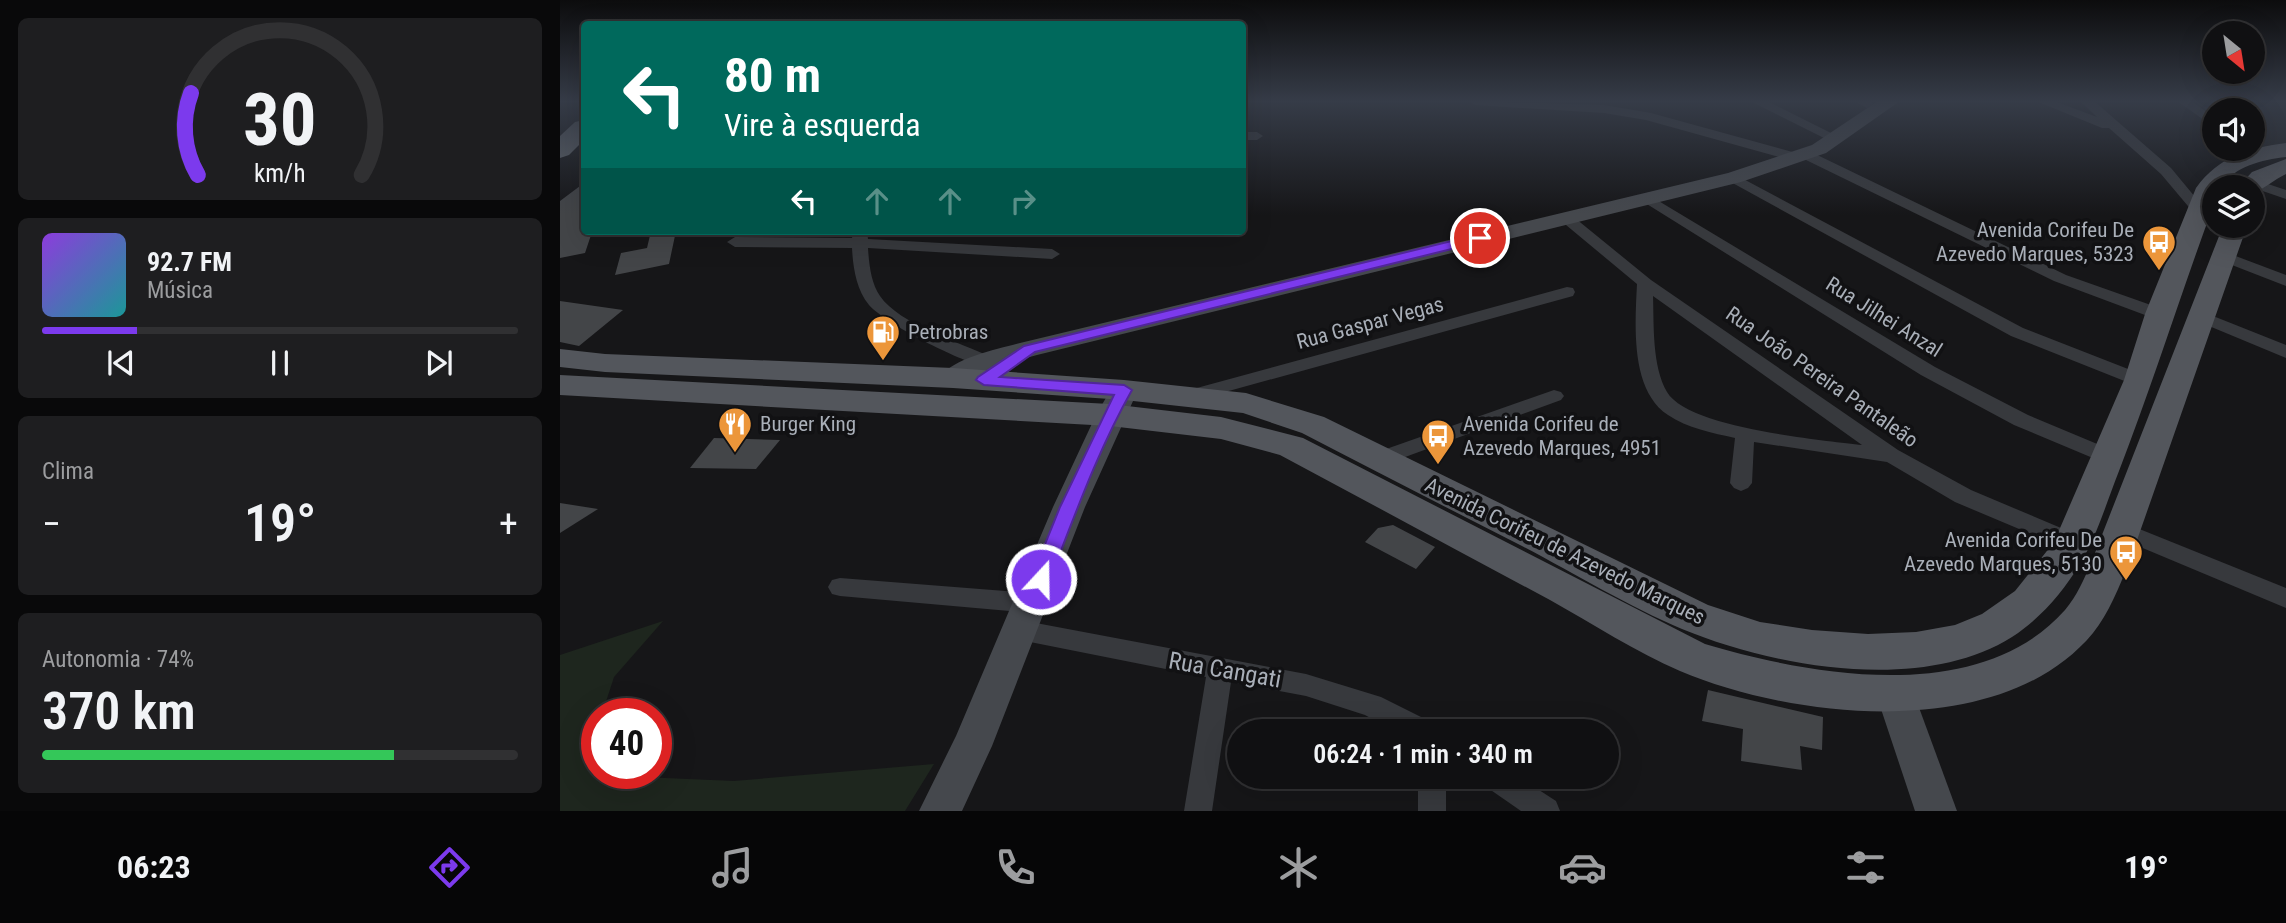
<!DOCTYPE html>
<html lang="pt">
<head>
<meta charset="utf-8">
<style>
	:root { --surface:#101012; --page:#1e1e20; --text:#f1f3f6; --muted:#9c9d9f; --line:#303032; --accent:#7c3aed }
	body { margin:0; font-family:"Roboto Condensed",sans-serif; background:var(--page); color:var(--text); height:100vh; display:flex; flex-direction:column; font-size:26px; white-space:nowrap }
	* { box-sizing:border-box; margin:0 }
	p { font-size:23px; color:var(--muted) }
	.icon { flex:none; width:38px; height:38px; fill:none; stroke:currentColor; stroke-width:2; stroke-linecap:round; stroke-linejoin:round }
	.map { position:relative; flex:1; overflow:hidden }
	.details { display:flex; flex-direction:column; gap:18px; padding:18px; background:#09090a; width:560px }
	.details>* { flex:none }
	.top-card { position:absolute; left:21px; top:21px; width:665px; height:214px; border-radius:7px; box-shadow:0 7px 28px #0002,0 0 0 2px var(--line); background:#00695c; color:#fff; overflow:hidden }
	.needle { width:46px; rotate:150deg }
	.controls { position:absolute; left:1642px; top:21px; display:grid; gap:14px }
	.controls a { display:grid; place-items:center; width:63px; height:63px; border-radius:50%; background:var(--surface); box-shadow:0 7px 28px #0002,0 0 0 2px var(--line); font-size:35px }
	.speed { position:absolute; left:21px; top:698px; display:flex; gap:14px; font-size:35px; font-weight:700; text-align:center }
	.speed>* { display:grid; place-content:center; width:91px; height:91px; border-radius:50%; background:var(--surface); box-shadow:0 7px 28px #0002,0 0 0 2px var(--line); line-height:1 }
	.speed .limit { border:10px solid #d22; background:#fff; color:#111 }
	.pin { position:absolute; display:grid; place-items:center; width:60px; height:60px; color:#fff; margin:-30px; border:4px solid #fff; border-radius:50%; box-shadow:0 2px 7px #0007 }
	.me { position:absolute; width:77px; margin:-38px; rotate:21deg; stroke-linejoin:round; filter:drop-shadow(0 0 5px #0008) }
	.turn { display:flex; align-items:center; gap:24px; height:147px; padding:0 28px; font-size:32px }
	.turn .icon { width:91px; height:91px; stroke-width:2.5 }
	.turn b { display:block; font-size:49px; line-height:60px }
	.lanes { display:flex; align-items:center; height:66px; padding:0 28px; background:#0003; justify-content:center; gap:35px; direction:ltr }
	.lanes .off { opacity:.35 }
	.big { font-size:52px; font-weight:600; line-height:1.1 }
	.details .tile { flex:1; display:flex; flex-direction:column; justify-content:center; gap:10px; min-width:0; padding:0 24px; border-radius:10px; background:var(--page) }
	.details .dial { align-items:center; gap:0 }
	.dial svg { height:182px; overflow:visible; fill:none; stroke:var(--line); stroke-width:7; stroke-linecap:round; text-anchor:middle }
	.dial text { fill:var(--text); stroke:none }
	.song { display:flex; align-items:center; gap:21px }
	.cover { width:84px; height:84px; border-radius:10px; background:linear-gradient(135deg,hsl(270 70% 55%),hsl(180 70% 35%)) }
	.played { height:7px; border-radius:4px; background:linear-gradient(90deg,var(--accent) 20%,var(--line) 20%) }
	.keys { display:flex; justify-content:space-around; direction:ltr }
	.heat { display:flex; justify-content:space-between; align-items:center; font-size:38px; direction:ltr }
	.charge { height:10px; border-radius:5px; background:linear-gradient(90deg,#34c759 74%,var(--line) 0) }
	.trip { position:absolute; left:667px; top:719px; width:392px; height:70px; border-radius:35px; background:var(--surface); box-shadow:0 7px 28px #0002,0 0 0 2px var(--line); font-weight:600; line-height:70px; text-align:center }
	.tabs { display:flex; height:112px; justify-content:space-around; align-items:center; background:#060607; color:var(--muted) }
	.tabs .icon { width:49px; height:49px }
	.tabs .selected { color:var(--accent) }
	.tabs b { font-size:32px; color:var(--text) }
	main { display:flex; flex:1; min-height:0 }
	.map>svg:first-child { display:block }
	.built { fill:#222325 }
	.green { fill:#1e261e }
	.building { fill:#434548 }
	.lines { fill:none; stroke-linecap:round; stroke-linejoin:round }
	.street { fill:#37393d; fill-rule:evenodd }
	.secondary { fill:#45484d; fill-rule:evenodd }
	.primary { fill:#53565c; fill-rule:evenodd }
	.highway { fill:#63686e; fill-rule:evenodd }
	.route { fill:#7c3aed; stroke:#51269a; stroke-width:2 }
	.labels { text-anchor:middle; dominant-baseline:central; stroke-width:7; stroke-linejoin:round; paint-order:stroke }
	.poi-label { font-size:21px; fill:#a9afb8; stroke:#111113; text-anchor:start }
	.street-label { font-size:21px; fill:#a9afb8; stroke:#111113 }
	.near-street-label { font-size:24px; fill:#a9afb8; stroke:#111113 }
</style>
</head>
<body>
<main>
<section class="details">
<div class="tile dial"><svg viewBox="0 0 100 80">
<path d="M14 69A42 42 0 1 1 86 69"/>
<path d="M14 69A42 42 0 0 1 11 33" stroke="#7c3aed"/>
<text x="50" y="56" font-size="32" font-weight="700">30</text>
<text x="50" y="72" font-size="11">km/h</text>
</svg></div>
<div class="tile">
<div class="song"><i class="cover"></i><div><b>92.7 FM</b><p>Música</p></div></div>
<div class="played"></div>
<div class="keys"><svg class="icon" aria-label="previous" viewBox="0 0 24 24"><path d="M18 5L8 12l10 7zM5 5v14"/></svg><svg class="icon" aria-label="pause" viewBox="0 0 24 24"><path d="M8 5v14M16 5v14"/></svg><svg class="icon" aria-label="next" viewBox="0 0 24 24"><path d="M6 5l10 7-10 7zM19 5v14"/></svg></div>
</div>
<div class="tile"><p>Clima</p>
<div class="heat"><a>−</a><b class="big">19°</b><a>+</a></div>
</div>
<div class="tile"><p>Autonomia · 74%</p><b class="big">370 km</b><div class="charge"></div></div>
</section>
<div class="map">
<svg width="1726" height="811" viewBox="0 0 1726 811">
	<rect width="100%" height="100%" fill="#161618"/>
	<path class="built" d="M 1634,101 L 1726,101 L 1726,147 L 1697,149 L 1692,145 L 1692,110 L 1654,110 L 1654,116 Z"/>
	<path class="green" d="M 103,621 L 54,677 L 42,714 L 37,714 L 34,739 L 37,742 L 37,774 L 78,774 L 82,777 L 174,781 L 374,764 L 345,811 L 0,811 L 0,655 Z"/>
	<g class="building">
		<path d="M 24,183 L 24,234 L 32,232 L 25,253 L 0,258 L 0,201 Z"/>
		<path d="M 91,231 L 116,231 L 109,264 L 55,275 L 61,253 L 87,248 Z"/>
		<path d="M 0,301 L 63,310 L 19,346 L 0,342 Z"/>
		<path d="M 154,438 L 220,440 L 196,469 L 130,468 Z"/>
		<path d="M 0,503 L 38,509 L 0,533 Z"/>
		<path d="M 833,525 L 875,547 L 856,569 L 805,542 L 818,528 Z"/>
		<path d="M 1148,690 L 1263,717 L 1262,750 L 1240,746 L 1242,770 L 1181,761 L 1183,729 L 1142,721 Z"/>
	</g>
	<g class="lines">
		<g class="street">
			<path d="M 909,101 L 1044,105 L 1091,113 L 1240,154 L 1251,152 L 1506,275 L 1605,310 L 1608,314 L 1605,318 L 1593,318 L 1494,281 L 1244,159 L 1233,161 L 1086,120 L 1044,113 L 915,105 Z"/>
			<path d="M 1190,101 L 1207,101 L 1281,138 L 1275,142 L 1270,141 Z"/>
			<path d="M 1294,101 L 1311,101 L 1313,104 L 1307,108 Z"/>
			<path d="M 1476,101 L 1494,101 L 1537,117 L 1520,101 L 1534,101 L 1611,168 L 1645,209 L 1643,212 L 1633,212 L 1601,174 L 1549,128 L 1542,128 Z"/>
			<path d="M 1617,101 L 1631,101 L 1654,117 L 1654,127 Z"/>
			<path d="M 682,132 L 697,132 L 703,136 L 697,140 L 682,140 Z"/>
			<path d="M 1174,174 L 1463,328 L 1586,376 L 1588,380 L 1586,384 L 1572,384 L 1451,336 L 1169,181 L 1167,178 Z"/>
			<path d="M 1693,179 L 1726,190 L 1726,199 L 1688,186 L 1686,183 Z"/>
			<path d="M 1087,194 L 1375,367 L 1468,415 L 1554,451 L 1557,456 L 1554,461 L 1540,461 L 1454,425 L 1361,375 L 1082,201 L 1080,198 Z"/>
			<path d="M 1005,213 L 1010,214 L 1091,280 L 1338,450 L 1411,490 L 1520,536 L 1523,542 L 1520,548 L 1512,551 L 1504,548 L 1395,502 L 1327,462 L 1194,442 L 1192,483 L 1188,488 L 1181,491 L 1174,488 L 1170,483 L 1175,438 C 1153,433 1127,428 1108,415 C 1070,390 1075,325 1077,284 L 1000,220 L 998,217 L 1000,214 ZM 1093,296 L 1302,445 C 1261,440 1128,428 1107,392 C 1092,366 1094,326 1093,296 Z"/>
			<path d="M 293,231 L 307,231 L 308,239 L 492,249 L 500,254 L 492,259 L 308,248 C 309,264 311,283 320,296 C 339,324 401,343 431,357 L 434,361 L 431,365 L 425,367 C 398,360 327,325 309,305 C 296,289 293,267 292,248 L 175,247 L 167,242 L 175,237 L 292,238 Z"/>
			<path d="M 1665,252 L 1726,275 L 1726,286 L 1659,260 L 1657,257 L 1659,254 Z"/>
			<path d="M 1007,287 L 1013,288 L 1015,292 L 1013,296 L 629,402 L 622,400 L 619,396 L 622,392 Z"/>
			<path d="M 1643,312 L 1726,345 L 1726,358 L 1637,321 L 1634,317 Z"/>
			<path d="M 994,390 L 1001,392 L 1004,396 L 1001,400 L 826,464 L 812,464 L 809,459 L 812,454 Z"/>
			<path d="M 1562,522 L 1726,588 L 1726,608 L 1554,536 L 1551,530 L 1554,524 Z"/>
			<path d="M 280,578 L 471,593 L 479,596 L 483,603 L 479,610 L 471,613 L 280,596 L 272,594 L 268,587 L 272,580 Z"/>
			<path d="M 460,620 L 746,674 L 821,697 L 873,723 L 876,732 L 836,732 L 805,715 L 746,696 L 671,682 L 652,811 L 624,811 L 646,677 L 460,640 L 451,637 L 448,630 L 451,623 Z"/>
			<rect x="858" y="777" width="28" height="34"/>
			<path d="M 921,777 L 959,777 L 996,801 L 1000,811 L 961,811 L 925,786 Z"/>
		</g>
		<g class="secondary">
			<path d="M 1318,101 L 1340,101 L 1266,153 L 1181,182 L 477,355 L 434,367 L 393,387 L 383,384 L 379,378 C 393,358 437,349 460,343 L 1168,173 L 1252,145 Z"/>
			<path d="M 564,381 L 574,384 L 578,390 L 525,507 L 432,746 L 402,811 L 359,811 L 396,736 L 493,507 L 536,415 L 554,384 Z"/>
			<path d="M 1335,677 L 1348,682 L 1354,694 L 1397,811 L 1355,811 L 1316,694 L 1322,682 Z"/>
		</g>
		<g class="primary">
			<path d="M 1726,143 L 1726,157 C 1701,160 1676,166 1660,187 L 1654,187 L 1654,204 C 1621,293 1593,383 1559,471 C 1547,501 1537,536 1520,564 C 1503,592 1480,619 1452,637 C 1362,694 1214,667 1122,629 C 1069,607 1012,572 960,545 C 887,508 814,470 742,433 L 683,413 L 564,400 L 393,388 L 45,372 L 0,367 L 0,349 L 45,354 L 393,368 L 564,380 L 686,393 L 764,417 L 1148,605 L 1200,622 L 1252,630 L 1308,634 L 1356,632 L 1395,625 L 1422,614 L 1455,591 L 1494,542 L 1564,380 L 1585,314 L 1636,188 C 1659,156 1689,148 1726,143 Z"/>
			<path d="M 1726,159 L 1726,174 C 1715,179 1701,191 1692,193 L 1692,187 L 1678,187 L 1692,172 Z"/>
			<path d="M 1663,226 L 1687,226 L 1569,563 C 1559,587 1549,613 1533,633 C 1443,742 1236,720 1120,671 C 1076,652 1033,624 990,600 C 900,552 810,503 720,455 L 661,439 L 550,426 L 0,395 L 0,375 L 550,404 L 661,417 L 743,438 L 1145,644 C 1253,676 1420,706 1505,610 C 1517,596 1524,579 1531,563 Z"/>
		</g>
		<path class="highway" d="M 24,120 L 24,140 L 9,155 L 0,158 L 0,136 L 15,122 Z"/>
	</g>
	<linearGradient id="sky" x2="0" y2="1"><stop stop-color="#0c0c0d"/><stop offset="0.47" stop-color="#363c48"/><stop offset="1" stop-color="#363c48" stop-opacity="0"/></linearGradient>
	<rect width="1726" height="215" fill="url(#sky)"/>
	<path class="route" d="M 920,234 L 926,238 L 924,241 L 475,352 L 440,377 L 564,385 L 572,390 C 538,450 515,515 490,579 L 488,584 L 481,587 L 474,584 L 471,579 L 500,507 L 554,395 L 424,385 L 416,380 L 418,377 L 464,346 Z"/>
	<defs>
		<g id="bus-pin" transform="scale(1.75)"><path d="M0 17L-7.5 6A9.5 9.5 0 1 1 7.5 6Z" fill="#ec963a" stroke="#111113"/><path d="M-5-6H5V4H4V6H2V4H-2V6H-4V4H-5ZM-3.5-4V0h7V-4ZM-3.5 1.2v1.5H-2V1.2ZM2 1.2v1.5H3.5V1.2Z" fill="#fff"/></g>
		<g id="fuel-pin" transform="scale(1.75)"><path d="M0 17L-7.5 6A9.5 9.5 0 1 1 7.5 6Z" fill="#ec963a" stroke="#111113"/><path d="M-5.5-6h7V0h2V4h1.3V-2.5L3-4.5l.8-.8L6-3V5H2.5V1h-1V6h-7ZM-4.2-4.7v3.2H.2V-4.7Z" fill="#fff"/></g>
		<g id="restaurant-pin" transform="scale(1.75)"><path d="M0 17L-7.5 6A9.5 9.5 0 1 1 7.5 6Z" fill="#ec963a" stroke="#111113"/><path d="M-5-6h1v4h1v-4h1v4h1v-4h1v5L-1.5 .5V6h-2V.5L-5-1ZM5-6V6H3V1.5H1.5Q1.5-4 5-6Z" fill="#fff"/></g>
	</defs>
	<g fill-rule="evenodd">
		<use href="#bus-pin" x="1599" y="242"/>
		<use href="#fuel-pin" x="323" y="332"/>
		<use href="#restaurant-pin" x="175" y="424"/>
		<use href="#bus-pin" x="878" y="436"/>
		<use href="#bus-pin" x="1566" y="552"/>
	</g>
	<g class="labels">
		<g class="poi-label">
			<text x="1574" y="230" text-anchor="end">Avenida Corifeu De<tspan x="1574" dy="24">Azevedo Marques, 5323</tspan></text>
			<text x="348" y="332">Petrobras</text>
			<text x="200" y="424">Burger King</text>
			<text x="903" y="424">Avenida Corifeu de<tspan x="903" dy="24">Azevedo Marques, 4951</tspan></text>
			<text x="1542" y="540" text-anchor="end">Avenida Corifeu De<tspan x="1542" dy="24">Azevedo Marques, 5130</tspan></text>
		</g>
		<g class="street-label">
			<text transform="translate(1324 317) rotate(32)">Rua Jilhei Anzal</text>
			<text transform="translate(810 323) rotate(-15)">Rua Gaspar Vegas</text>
			<text transform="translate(1262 377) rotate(35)">Rua João Pereira Pantaleão</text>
			<text transform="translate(1005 551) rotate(26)">Avenida Corifeu de Azevedo Marques</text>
		</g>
		<g class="near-street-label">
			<text transform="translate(665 670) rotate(10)">Rua Cangati</text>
		</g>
	</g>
</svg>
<div class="controls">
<a><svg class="needle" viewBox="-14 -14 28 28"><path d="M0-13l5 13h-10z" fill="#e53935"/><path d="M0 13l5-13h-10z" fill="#9c9d9f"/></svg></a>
<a><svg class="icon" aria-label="sound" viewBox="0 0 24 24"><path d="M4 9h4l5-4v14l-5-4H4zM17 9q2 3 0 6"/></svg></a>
<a><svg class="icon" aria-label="layers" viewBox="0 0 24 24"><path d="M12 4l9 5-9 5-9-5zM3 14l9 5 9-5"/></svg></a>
</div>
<div class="speed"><div class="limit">40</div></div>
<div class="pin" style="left:920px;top:238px;background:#d93025"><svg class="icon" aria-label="arrive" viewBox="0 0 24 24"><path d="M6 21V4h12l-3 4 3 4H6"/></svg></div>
<svg class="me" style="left:481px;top:579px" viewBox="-20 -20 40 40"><circle r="17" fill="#7c3aed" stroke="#fff" stroke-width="3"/><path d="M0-11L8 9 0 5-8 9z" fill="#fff"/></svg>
<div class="trip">06:24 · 1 min · 340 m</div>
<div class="top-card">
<div class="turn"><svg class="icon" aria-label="left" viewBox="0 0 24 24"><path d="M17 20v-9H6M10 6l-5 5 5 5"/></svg><div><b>80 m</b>Vire à esquerda</div></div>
<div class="lanes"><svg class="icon" aria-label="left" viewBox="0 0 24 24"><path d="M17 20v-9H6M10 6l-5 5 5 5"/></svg><svg class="icon off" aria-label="ahead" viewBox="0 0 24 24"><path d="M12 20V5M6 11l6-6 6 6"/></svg><svg class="icon off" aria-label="ahead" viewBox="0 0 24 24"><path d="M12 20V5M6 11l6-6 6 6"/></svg><svg class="icon off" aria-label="right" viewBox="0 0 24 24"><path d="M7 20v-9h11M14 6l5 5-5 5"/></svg></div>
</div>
</div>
</main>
<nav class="tabs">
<b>06:23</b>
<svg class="icon selected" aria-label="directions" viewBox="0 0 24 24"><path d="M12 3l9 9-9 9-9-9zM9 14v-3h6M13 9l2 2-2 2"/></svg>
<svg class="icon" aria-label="music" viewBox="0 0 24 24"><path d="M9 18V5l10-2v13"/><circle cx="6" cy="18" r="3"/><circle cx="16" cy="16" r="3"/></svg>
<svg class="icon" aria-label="phone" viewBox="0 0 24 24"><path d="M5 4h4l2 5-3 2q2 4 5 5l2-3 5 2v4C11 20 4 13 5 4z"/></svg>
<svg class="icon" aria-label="climate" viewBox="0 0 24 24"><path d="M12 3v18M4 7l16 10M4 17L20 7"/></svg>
<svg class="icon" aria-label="car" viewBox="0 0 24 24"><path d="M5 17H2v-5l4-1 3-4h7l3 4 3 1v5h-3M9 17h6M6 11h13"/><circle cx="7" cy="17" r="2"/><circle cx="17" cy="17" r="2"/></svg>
<svg class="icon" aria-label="filters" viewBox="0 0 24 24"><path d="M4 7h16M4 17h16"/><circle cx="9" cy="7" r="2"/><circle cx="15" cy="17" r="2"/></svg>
<b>19°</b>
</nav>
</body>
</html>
